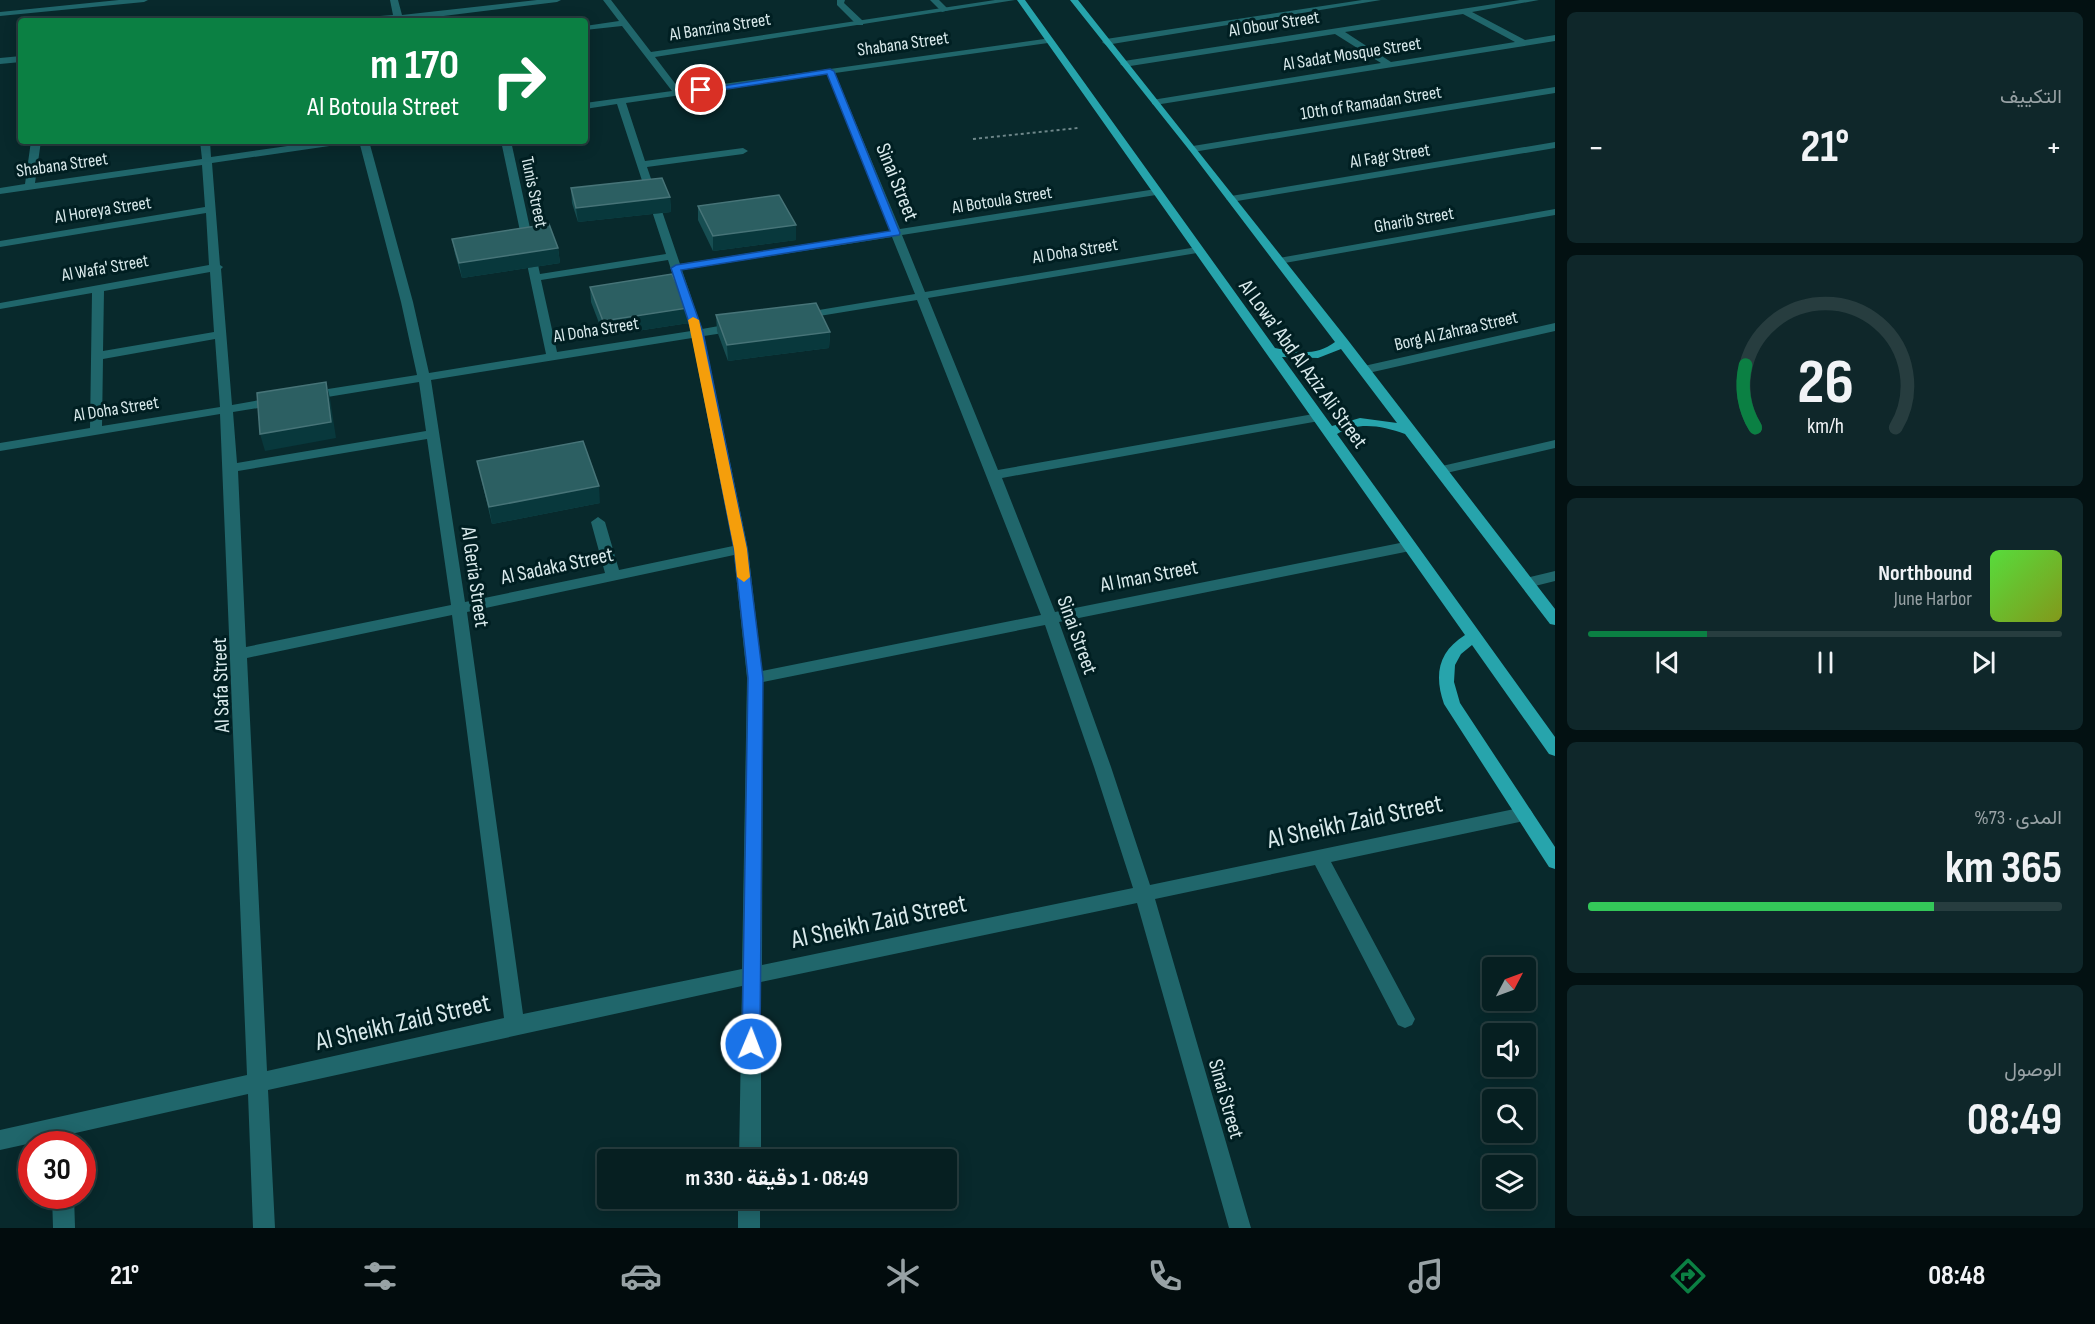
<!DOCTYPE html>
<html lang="ar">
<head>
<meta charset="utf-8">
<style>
	:root { --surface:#061f21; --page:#0f272a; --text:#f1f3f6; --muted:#98a2a5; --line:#273d3f; --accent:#0b8043 }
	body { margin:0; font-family:"Sofia Sans Condensed",Vazirmatn,sans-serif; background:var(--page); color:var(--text); direction:rtl; height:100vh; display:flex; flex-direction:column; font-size:22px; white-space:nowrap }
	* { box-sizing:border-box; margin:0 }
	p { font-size:20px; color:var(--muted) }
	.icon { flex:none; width:33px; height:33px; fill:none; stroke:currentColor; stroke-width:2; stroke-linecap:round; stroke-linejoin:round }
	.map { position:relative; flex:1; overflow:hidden; direction:ltr }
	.sheet { display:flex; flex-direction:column; gap:12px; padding:12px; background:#031112; width:540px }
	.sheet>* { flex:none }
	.top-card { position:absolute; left:18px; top:18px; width:570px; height:126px; border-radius:6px; box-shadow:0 3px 15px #0003,0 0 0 2px var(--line); direction:rtl; background:#0b8043; color:#fff; overflow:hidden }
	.needle { width:39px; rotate:49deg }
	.tools { position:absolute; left:1482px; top:957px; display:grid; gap:12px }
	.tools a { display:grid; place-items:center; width:54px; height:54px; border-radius:6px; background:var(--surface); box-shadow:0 3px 15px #0003,0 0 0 2px var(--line); font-size:30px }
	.speed { position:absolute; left:18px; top:1131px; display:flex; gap:12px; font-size:30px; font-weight:700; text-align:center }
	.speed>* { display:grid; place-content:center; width:78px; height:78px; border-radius:50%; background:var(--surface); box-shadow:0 3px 15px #0003,0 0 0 2px var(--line); line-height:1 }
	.speed .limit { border:9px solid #d22; background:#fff; color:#111 }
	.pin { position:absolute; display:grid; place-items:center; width:51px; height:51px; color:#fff; margin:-26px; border:3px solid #fff; border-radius:50%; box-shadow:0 2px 6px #0007 }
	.me { position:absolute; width:66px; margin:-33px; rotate:1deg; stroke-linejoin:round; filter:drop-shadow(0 0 4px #0008) }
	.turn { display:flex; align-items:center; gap:21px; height:126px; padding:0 30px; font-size:27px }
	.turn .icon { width:78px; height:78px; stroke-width:2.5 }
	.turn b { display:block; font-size:42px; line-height:51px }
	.big { font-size:45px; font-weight:700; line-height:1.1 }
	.sheet .widget { flex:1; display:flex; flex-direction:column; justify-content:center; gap:9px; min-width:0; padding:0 21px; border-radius:9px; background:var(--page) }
	.sheet .dial { align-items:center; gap:0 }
	.dial svg { height:156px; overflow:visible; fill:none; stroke:var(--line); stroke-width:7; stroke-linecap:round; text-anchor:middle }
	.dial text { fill:var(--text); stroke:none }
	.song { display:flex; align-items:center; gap:18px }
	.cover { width:72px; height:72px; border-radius:9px; background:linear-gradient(135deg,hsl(110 70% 55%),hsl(70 70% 35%)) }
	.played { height:6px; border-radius:3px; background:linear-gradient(90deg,var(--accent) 25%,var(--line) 25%) }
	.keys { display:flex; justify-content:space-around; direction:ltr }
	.heat { display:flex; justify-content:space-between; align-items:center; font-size:33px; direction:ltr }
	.charge { height:9px; border-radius:4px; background:linear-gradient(90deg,#34c759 73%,var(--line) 0) }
	.trip { position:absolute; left:597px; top:1149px; width:360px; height:60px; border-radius:6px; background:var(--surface); box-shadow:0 3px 15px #0003,0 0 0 2px var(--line); font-weight:700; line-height:60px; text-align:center; direction:rtl }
	.dock { display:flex; height:96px; justify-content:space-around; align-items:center; background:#020c0d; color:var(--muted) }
	.dock .icon { width:42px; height:42px }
	.dock .on { color:var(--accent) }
	.dock b { font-size:27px; color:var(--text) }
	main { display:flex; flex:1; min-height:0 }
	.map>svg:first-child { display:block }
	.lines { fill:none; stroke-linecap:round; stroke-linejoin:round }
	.path { stroke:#6e878a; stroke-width:2; stroke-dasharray:3 3; stroke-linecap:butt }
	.lane { fill:#20666b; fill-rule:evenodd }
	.street { fill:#20666b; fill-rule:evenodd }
	.primary { fill:#27a4ac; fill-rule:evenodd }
	.wall { fill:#174e52 }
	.shaded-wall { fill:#08383c }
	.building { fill:#2c5f62; stroke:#477478; stroke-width:1.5 }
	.route { fill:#1a73e8; stroke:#114b97; stroke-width:1.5 }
	.slow { fill:#f59e0b }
	.labels { text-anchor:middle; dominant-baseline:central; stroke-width:6; stroke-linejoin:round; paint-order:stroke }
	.far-street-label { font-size:18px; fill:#d9eaec; stroke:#001f22 }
	.street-label { font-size:21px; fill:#d9eaec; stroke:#001f22 }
	.near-street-label { font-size:26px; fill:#d9eaec; stroke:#001f22 }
</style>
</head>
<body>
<main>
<section class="sheet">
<div class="widget"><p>التكييف</p>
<div class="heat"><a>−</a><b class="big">21°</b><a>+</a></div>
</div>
<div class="widget dial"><svg viewBox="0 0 100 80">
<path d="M14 69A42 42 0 1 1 86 69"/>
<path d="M14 69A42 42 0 0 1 9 37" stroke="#0b8043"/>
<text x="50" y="56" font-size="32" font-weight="700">26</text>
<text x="50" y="72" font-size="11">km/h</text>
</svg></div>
<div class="widget">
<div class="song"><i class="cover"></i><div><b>Northbound</b><p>June Harbor</p></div></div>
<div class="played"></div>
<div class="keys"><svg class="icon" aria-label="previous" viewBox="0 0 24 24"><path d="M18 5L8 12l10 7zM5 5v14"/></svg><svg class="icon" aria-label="pause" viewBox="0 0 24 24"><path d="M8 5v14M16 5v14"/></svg><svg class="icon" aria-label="next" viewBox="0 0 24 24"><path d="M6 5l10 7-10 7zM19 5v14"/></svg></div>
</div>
<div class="widget"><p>المدى · 73%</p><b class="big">365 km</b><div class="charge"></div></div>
<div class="widget"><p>الوصول</p><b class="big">08:49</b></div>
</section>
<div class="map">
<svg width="1555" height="1228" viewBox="0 0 1555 1228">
	<rect width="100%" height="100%" fill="#08292c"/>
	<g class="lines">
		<path class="path" d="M 973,139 L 1078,128"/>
		<g class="lane">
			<path d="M 837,0 L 845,0 L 844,3 L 863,21 L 863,25 L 857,25 L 837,5 Z"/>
			<path d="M 930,0 L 939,0 L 949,10 L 942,12 Z"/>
		</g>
		<g class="street">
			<path d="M 119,0 L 148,0 L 144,2 L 0,16 L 0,12 Z"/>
			<path d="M 390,0 L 398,0 L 402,15 L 537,0 L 561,0 L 557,2 L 403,21 L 336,21 L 340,19 L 393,15 Z"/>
			<path d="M 603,0 L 611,0 L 651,52 L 995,0 L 1015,0 L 655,57 L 680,90 L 1051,38 L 1051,42 L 1048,43 L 835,73 L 900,229 L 1156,189 L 1161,192 L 1156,195 L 902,235 L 925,292 L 1197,247 L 1202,250 L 1197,253 L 928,298 L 998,470 L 1319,413 L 1325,417 L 1319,421 L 1002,478 L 1055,612 L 1410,541 L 1417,546 L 1410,551 L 1059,622 L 1111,767 L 1150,885 L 1524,807 L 1530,809 L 1533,814 L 1530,819 L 1524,821 L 1331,862 L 1415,1019 L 1412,1025 L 1405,1028 L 1398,1025 L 1315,865 L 1155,899 L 1251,1228 L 1229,1228 L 1137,903 L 761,982 L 761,1160 L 739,1160 L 742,986 L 268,1090 L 275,1228 L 253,1228 L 248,1094 L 71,1134 L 71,1144 L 51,1144 L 50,1139 L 0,1150 L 0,1130 L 247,1075 L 220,414 L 0,451 L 0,443 L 90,428 L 92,293 L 0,309 L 0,303 L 209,265 L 206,213 L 0,247 L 0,241 L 205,207 L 202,165 L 0,194 L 0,188 L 25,184 L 31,141 L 41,141 L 35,183 L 202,159 L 200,141 L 210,141 L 211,157 L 323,141 L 348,141 L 343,144 L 212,163 L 220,265 L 223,267 L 221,269 L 232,405 L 277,397 L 283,401 L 277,405 L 233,412 L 237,463 L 426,431 L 419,382 L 309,400 L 303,396 L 309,392 L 417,375 L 401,302 L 359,141 L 369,141 L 413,302 L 429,373 L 546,354 L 501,141 L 511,141 L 540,274 L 666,254 L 617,104 L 585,109 L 585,103 L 672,91 L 622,26 L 585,30 L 585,26 L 619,21 ZM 827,74 L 890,231 L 680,264 L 647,167 L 743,154 L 748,151 L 743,148 L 645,161 L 626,103 ZM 892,237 L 915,294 L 801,313 L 795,316 L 801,319 L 917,300 L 1041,615 L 762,671 L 748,549 L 704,336 L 736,331 L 742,327 L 736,323 L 702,329 L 682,270 ZM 668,260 L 691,331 L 557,352 L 541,280 ZM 210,272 L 214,332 L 103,351 L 104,291 ZM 692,338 L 733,546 L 619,570 L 605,522 L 598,517 L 591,522 L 605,573 L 465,602 L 431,380 ZM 215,339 L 220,407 L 102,426 L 103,359 ZM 427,439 L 451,605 L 246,647 L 238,471 ZM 734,555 L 747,678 L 742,969 L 523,1014 L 467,612 ZM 452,615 L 504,1018 L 267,1071 L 247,658 ZM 1045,625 L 1094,767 L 1133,888 L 762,965 L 763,682 Z"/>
			<path d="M 1362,0 L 1381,0 L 1106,45 L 1102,42 L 1106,39 Z"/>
			<path d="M 1520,0 L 1539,0 L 1472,12 L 1525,40 L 1555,35 L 1555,41 L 1155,105 L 1152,104 L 1152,100 L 1381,63 L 1335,34 L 1124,67 L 1120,64 L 1124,61 ZM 1463,14 L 1515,42 L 1391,62 L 1345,32 Z"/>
			<path d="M 21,56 L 21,62 L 0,64 L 0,58 Z"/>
			<path d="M 1555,87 L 1555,93 L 1193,152 L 1188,149 L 1193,146 Z"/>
			<path d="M 1555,142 L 1555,148 L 1231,202 L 1226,199 L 1231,196 Z"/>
			<path d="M 1555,209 L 1555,215 L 1279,264 L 1274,261 L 1279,258 Z"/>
			<path d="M 1555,323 L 1555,331 L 1364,374 L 1358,370 L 1364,366 Z"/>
			<path d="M 1555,440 L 1555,448 L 1442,474 L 1435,470 L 1442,466 Z"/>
			<path d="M 1555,571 L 1555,581 L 1527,588 L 1520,583 L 1522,579 Z"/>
			<path d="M 52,1196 L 74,1196 L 75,1228 L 53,1228 Z"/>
			<rect x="738" y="1198" width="22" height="30"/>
		</g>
		<path class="primary" d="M 1017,0 L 1025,0 L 1275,348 C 1296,353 1317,356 1335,342 L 1190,151 L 1070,0 L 1078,0 L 1347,339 L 1555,609 L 1555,625 L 1550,624 L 1405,434 C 1382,426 1359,421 1337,434 L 1555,737 L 1555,756 L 1549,754 L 1472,645 L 1461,654 L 1455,665 L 1454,682 L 1460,703 L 1555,847 L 1555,869 L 1549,867 L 1444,704 C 1434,675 1438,652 1465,635 ZM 1341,349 L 1397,423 L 1360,418 L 1332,426 L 1282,357 L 1318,358 Z"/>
	</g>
	<g class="wall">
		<path d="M 571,188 L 670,197 L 671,212 L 578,222 L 572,203 Z"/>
		<path d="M 698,206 L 796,225 L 796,240 L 713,251 L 698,220 Z"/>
		<path d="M 452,239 L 558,248 L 560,263 L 462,278 L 455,254 Z"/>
		<path d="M 590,287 L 689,323 L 604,336 L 591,302 Z"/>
		<path d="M 716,315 L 830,332 L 829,348 L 728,361 L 717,331 Z"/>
		<path d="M 477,461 L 600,503 L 492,524 Z"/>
	</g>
	<g class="shaded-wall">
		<path d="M 670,197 L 671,212 L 578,222 L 576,208 Z"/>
		<path d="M 796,225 L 796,240 L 713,251 L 713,236 Z"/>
		<path d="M 558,248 L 560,263 L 462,278 L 459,263 Z"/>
		<path d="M 688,308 L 689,323 L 604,336 L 603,321 Z"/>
		<path d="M 830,332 L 829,348 L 728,361 L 727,345 Z"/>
		<path d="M 326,382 L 330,398 L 336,438 L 265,451 L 260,434 Z"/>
		<path d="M 599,486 L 600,503 L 492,524 L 489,507 Z"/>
	</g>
	<g class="building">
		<path d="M 662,178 L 670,197 L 576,208 L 571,188 Z"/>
		<path d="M 779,195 L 796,225 L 713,236 L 698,206 Z"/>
		<path d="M 549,224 L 558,248 L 459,263 L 452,239 Z"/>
		<path d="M 672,274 L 688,308 L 603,321 L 590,287 Z"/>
		<path d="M 816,303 L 830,332 L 727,345 L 716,315 Z"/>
		<path d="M 326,382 L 331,422 L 260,434 L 257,393 Z"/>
		<path d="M 583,441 L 599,486 L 489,507 L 477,461 Z"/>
	</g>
	<path class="route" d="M 830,69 L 834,71 L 900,233 L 899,235 L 681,270 L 703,332 L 747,549 L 763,678 L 760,1044 L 758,1050 L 751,1053 L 745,1050 L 742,1044 L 748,678 L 734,549 L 692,332 L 671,268 L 676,265 L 890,231 L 827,74 L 701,93 L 697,90 Z"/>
	<path class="slow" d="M 693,317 L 699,320 L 747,549 L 750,577 L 744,582 L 737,577 L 734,549 L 688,320 Z"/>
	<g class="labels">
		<g class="far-street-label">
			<text transform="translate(1274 24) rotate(-9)">Al Obour Street</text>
			<text transform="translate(720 27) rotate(-9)">Al Banzina Street</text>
			<text transform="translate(903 44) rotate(-8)">Shabana Street</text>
			<text transform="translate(1352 54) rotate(-9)">Al Sadat Mosque Street</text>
			<text transform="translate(1371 103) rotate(-9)">10th of Ramadan Street</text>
			<text transform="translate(1390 156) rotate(-9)">Al Fagr Street</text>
			<text transform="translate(62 165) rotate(-8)">Shabana Street</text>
			<text transform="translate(534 192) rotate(78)">Tunis Street</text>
			<text transform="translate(1002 200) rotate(-9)">Al Botoula Street</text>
			<text transform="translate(103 210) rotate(-9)">Al Horeya Street</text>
			<text transform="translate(1414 220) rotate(-10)">Gharib Street</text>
			<text transform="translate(1075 251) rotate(-9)">Al Doha Street</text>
			<text transform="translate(105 268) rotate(-10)">Al Wafa' Street</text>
			<text transform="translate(596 330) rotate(-9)">Al Doha Street</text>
			<text transform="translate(1456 331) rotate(-13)">Borg Al Zahraa Street</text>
			<text transform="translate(116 409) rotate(-9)">Al Doha Street</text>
		</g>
		<g class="street-label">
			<text transform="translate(897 182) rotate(68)">Sinai Street</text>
			<text transform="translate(1303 364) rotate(54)">Al Lowa' Abd Al Aziz Ali Street</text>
			<text transform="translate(557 566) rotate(-12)">Al Sadaka Street</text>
			<text transform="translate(1149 576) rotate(-11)">Al Iman Street</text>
			<text transform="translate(475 577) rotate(82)">Al Geria Street</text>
			<text transform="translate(1077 635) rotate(70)">Sinai Street</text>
			<text transform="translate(221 685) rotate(-92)">Al Safa Street</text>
			<text transform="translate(1226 1099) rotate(74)">Sinai Street</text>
		</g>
		<g class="near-street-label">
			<text transform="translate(1355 822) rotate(-12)">Al Sheikh Zaid Street</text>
			<text transform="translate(879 922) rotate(-12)">Al Sheikh Zaid Street</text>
			<text transform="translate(403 1023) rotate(-13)">Al Sheikh Zaid Street</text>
		</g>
	</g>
</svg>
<div class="tools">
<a><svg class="needle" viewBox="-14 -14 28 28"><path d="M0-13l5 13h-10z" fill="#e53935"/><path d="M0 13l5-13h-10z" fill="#98a2a5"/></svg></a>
<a><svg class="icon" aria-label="sound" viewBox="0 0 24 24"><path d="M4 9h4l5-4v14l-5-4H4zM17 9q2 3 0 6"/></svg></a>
<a><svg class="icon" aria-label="search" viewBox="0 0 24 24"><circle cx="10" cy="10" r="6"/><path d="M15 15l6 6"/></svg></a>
<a><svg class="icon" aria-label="layers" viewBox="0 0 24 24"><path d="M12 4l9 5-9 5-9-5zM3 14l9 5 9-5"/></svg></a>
</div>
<div class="speed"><div class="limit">30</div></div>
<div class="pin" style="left:701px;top:90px;background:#d93025"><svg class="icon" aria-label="arrive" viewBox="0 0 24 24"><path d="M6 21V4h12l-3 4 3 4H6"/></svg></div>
<svg class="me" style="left:751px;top:1044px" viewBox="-20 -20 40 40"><circle r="17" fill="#1a73e8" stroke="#fff" stroke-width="3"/><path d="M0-11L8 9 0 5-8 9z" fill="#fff"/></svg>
<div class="trip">08:49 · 1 دقيقة · 330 m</div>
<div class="top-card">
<div class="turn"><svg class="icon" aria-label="right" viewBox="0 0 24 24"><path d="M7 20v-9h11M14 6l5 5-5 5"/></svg><div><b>170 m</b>Al Botoula Street</div></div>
</div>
</div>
</main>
<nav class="dock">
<b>08:48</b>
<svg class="icon on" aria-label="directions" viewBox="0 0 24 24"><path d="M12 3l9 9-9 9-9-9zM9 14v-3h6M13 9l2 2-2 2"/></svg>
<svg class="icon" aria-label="music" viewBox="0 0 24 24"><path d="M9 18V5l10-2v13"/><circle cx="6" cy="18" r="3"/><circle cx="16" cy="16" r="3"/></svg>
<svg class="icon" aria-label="phone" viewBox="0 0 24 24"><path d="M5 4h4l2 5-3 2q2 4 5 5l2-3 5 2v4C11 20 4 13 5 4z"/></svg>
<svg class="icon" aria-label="climate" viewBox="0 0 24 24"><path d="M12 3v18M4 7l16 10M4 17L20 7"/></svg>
<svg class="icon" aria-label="car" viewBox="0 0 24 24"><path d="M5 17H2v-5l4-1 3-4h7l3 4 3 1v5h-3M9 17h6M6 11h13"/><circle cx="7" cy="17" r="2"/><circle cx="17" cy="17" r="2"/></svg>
<svg class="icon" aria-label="filters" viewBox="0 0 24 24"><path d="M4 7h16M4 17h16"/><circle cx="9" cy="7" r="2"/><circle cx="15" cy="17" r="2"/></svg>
<b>21°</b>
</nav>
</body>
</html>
